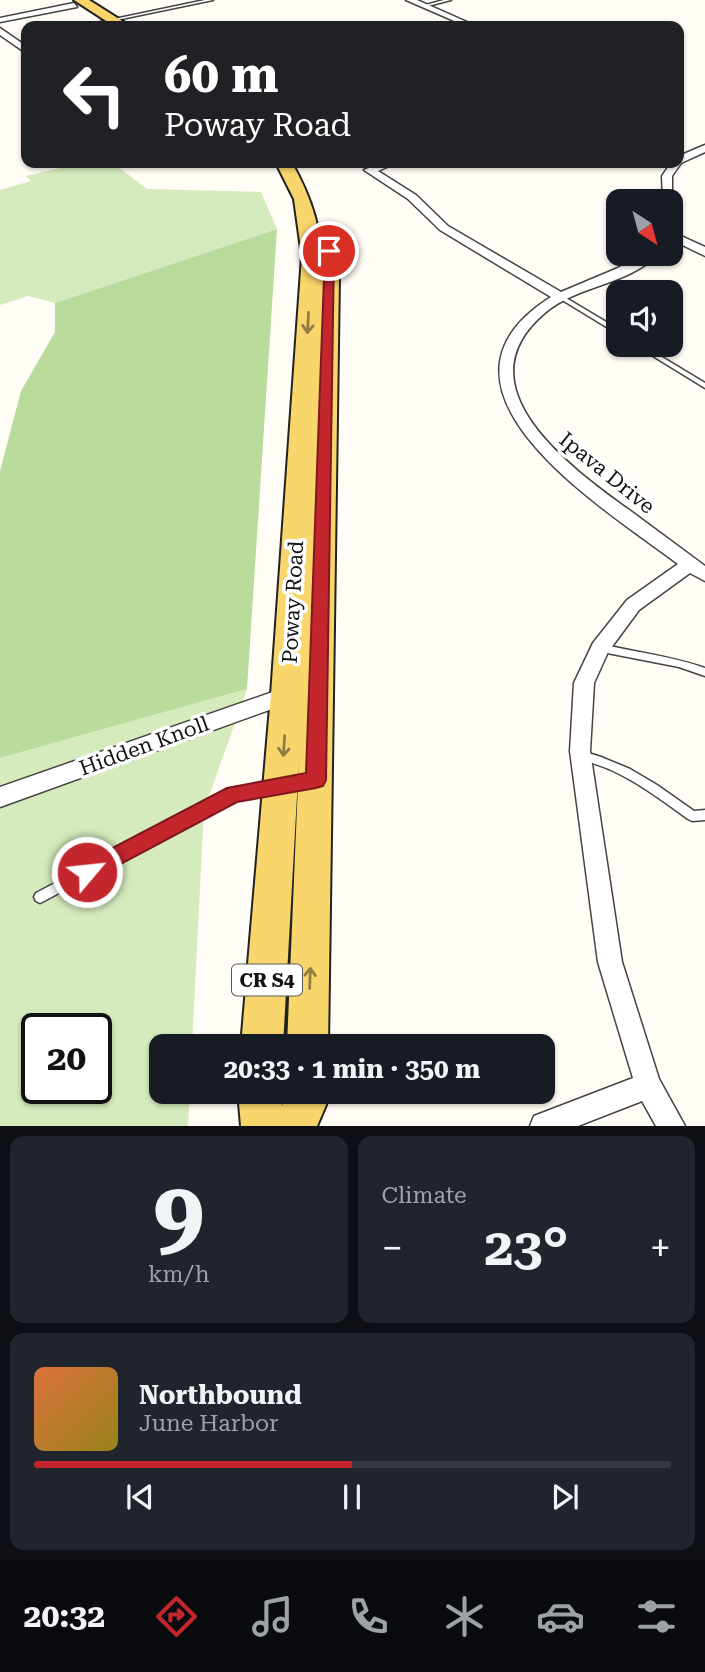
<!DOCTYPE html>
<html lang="en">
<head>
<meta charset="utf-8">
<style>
	:root { --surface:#171b24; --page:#20242c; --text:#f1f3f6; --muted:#9ea1a6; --line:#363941; --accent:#c4262e }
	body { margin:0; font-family:"Roboto Serif",serif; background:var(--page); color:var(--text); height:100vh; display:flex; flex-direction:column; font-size:26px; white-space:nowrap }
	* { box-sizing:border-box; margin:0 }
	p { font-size:23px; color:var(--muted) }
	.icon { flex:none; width:38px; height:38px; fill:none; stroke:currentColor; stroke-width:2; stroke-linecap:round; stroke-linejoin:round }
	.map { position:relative; height:1126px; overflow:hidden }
	.details { display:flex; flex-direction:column; gap:10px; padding:10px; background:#0d0f14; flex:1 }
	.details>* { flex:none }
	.top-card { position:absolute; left:21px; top:21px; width:663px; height:147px; border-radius:14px; box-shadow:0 2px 5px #0004; background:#202124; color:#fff; overflow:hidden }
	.needle { width:46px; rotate:144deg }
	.controls { position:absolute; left:606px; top:189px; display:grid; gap:14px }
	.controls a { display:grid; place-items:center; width:77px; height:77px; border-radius:14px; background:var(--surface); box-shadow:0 2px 5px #0004; font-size:35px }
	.speed { position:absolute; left:21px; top:1013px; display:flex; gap:14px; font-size:35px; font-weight:700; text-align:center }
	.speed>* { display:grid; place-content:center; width:91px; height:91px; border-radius:50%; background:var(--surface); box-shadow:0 2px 5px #0004; line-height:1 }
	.speed .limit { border:4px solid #111; border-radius:10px; background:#fff; color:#111 }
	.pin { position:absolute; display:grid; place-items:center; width:60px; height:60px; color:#fff; margin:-30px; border:4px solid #fff; border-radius:50%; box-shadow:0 2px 7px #0007 }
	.me { position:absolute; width:77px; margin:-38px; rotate:62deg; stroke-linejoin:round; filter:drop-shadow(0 0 5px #0008) }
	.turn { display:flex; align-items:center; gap:24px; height:147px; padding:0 28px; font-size:32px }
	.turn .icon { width:91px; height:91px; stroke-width:2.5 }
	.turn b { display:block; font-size:49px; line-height:60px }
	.big { font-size:52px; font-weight:700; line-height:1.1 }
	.details .tile { flex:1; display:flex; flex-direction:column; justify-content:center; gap:10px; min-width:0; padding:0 24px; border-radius:14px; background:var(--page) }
	.details .dial { align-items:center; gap:0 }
	.dial b { font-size:91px; line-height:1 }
	.song { display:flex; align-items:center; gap:21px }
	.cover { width:84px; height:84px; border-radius:10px; background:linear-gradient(135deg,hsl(20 70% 55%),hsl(50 70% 35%)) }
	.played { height:7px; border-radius:4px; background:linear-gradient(90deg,var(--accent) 50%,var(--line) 50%) }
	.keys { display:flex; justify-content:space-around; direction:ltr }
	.heat { display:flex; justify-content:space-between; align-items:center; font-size:38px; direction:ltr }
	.details .tiles { flex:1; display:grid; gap:10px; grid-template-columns:1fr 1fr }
	.tile:last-child { grid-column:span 2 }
	.trip { position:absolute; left:149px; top:1034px; width:406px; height:70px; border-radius:14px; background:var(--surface); box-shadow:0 2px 5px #0004; font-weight:700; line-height:70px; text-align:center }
	.dock { display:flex; height:112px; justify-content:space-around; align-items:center; background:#090b0e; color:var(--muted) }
	.dock .icon { width:49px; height:49px }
	.dock .current { color:var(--accent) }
	.dock b { font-size:32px; color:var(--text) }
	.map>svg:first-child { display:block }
	.green { fill:#d5ebbd; fill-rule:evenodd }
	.forest { fill:#b9dc9c }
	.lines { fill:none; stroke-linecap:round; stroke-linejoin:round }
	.lane-casing { stroke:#444; stroke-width:3 }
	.street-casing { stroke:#444; stroke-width:3 }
	.primary-casing { stroke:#222; stroke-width:4 }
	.lane { fill:#fff; fill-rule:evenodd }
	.street { fill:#fff; fill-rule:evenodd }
	.primary { fill:#f9d66b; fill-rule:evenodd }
	.oneway { stroke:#917d42 }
	.route { fill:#c4262e; stroke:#7f191e; stroke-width:2 }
	.labels { text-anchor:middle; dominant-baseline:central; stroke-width:7; stroke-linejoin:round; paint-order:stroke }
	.shield { fill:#fff; stroke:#585858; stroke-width:2 }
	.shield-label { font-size:19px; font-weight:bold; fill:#111 }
	.street-label { font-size:21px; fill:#111; stroke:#fff }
</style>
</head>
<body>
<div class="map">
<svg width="705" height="1126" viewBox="0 0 705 1126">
	<rect width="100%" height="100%" fill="#fffdf5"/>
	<g class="green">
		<path d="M 81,163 L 113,163 L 147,189 L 261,192 L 277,229 L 55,303 L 28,296 L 0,305 L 0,190 L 31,181 L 26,176 Z"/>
		<path d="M 247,689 L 204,810 L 192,1046 L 161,1046 L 161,1092 L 190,1092 L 188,1126 L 0,1126 L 0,758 ZM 37,1029 L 96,1029 L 96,1088 L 37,1088 Z"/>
	</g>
	<path class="forest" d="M 277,229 L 247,689 L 0,758 L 0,471 L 21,391 L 55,332 L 55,303 Z"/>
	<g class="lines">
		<g class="lane-casing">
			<g id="lane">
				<path d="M 205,0 L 213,0 L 102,23 L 100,22 Z"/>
				<path d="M 444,0 L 451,0 L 424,7 L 422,6 Z"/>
				<path d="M 561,295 L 618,329 L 618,334 L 559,298 L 559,296 Z"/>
				<path d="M 635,345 L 642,345 L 705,383 L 705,388 Z"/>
				<path d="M 600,644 C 635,652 671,656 705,668 L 705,676 L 679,667 L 597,651 L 595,648 L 597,645 Z"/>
				<path d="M 582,751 L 601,757 L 630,769 L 657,785 L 694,811 L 705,810 L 705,820 L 692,821 L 688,819 C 663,801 638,782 609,769 C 599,765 589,762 578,758 L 577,755 L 578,752 Z"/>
				<path d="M 274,781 L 278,783 L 279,786 L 278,789 L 236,798 L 44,901 L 40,903 L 36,901 L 34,897 L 36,893 L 230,791 Z"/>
			</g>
		</g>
		<g class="street-casing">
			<g id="street">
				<path d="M 406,0 L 417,0 L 476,26 L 466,26 Z"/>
				<path d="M 74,3 L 77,7 L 0,22 L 0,18 Z"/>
				<path d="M 0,28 L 26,46 L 26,53 L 0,35 Z"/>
				<path d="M 705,145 L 705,152 L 681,163 L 672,176 L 672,203 L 663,201 L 662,176 L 671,163 L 679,163 L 679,156 Z"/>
				<path d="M 381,163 L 396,163 L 378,171 L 416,195 L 448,226 L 561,292 L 618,268 L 644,254 L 658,254 C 629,285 578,285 546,312 C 454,388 578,473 636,515 C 659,532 682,549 705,566 L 705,581 L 690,573 L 639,610 L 608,652 L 594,683 L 590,751 L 622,962 L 659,1079 L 685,1126 L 656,1126 L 642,1101 L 578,1126 L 530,1126 L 534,1116 L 633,1078 L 598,962 L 570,751 L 574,683 L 593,643 L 627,600 L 678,564 C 605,509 406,388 551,297 L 440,230 L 408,199 L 364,170 Z"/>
				<path d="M 670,231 L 705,247 L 705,256 L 670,239 Z"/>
				<path d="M 287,687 L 294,689 L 297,695 L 294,701 L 0,807 L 0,787 Z"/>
			</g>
		</g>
		<g class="primary-casing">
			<g id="primary">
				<path d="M 74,0 L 89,0 L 130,26 L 114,26 Z"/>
				<path d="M 276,163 L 292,163 C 312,199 323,232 321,273 L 329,270 L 339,276 L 328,1046 L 287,1046 L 299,760 L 283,1046 L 241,1046 L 271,695 L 302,256 L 294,199 Z"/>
				<path d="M 238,1092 L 280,1092 L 282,1106 L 285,1092 L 327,1092 L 326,1105 L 317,1126 L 241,1126 Z"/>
			</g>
		</g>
		<use href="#lane" class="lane"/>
		<use href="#street" class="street"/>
		<use href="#primary" class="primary"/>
	</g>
	<defs><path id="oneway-shaft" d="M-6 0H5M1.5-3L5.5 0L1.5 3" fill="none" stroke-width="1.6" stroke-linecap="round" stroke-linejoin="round" transform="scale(1.75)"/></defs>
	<g class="oneway">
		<use href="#oneway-shaft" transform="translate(308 323) rotate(93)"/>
		<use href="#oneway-shaft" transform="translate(284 746) rotate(94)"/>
		<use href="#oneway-shaft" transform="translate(310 978) rotate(-88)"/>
	</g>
	<path class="route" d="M 325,249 L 334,251 L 326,780 L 323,786 L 316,788 L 237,802 L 87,882 L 80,879 L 77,872 L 80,865 L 227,788 L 306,773 Z"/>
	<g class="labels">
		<rect class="shield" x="232" y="964.5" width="70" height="31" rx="5"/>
		<g class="shield-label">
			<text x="267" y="980">CR S4</text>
		</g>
		<g class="street-label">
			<text transform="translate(607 473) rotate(39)">Ipava Drive</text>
			<text transform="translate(293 602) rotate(-87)">Poway Road</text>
			<text transform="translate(144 746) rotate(-20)">Hidden Knoll</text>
		</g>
	</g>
</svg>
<div class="controls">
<a><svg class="needle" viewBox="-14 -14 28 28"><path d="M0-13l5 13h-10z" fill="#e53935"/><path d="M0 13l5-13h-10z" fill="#9ea1a6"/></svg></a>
<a><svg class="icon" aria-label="sound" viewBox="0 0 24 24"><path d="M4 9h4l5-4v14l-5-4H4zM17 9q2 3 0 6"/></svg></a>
</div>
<div class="speed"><div class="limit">20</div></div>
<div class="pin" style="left:329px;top:251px;background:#d93025"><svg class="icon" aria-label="arrive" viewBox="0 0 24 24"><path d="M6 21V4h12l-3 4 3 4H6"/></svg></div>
<svg class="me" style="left:87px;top:872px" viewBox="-20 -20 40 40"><circle r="17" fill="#c4262e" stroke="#fff" stroke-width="3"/><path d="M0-11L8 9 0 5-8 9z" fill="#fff"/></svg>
<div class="trip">20:33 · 1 min · 350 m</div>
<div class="top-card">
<div class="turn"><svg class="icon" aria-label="left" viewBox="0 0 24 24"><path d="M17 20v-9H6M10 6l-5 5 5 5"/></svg><div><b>60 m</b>Poway Road</div></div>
</div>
</div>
<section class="details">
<div class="tiles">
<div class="tile dial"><b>9</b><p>km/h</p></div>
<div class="tile"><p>Climate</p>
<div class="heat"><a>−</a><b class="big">23°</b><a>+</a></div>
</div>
<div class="tile">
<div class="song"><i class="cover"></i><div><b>Northbound</b><p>June Harbor</p></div></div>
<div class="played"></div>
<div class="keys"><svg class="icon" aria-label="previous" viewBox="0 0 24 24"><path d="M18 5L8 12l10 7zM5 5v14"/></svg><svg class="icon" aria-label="pause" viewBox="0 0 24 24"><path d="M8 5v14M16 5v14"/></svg><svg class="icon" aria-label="next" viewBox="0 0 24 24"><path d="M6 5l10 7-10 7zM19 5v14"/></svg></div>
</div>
</div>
</section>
<nav class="dock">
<b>20:32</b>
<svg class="icon current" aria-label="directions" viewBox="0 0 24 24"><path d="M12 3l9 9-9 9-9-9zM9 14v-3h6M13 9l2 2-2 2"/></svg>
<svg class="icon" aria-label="music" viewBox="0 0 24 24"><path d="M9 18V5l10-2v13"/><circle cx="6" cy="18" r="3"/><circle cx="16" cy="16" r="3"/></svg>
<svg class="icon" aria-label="phone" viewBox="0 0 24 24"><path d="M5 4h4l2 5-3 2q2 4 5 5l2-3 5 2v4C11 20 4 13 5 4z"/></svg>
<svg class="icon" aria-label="climate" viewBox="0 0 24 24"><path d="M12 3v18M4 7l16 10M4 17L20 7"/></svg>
<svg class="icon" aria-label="car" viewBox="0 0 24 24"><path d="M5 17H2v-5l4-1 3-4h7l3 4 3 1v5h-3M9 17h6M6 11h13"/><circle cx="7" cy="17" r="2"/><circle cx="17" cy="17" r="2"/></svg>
<svg class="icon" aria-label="filters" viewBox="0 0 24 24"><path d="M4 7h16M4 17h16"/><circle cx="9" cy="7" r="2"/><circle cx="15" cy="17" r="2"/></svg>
</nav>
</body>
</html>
